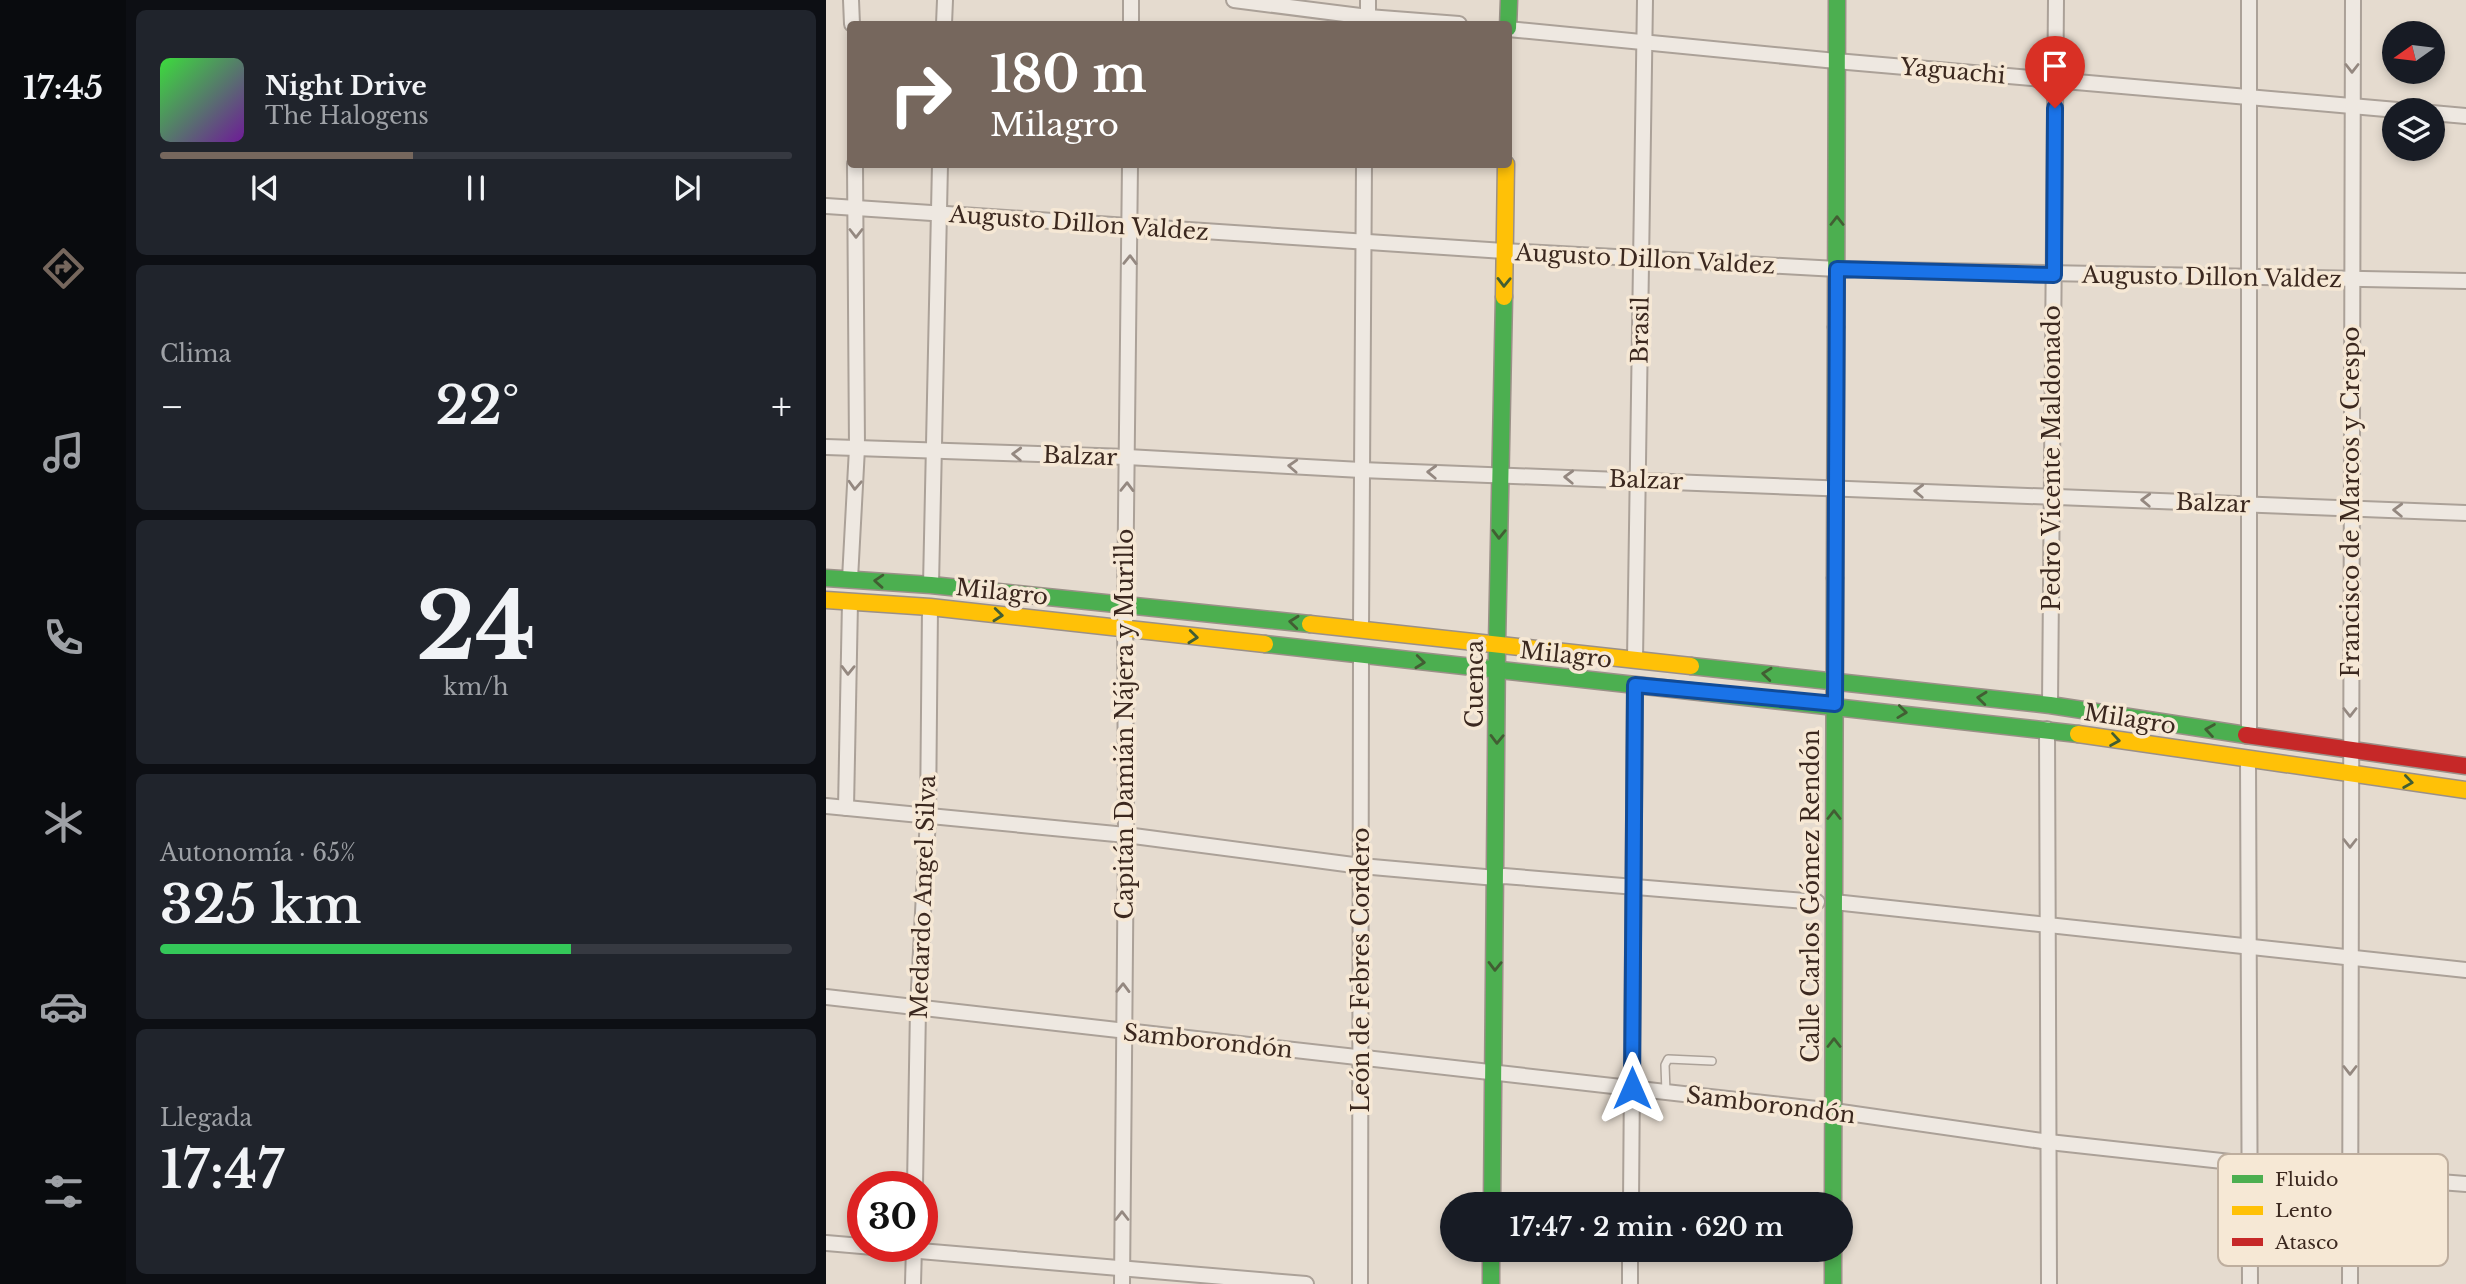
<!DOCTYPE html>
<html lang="es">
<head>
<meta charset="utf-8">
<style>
	:root { --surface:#171b24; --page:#20242c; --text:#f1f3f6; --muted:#9ea1a6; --line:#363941; --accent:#76675d }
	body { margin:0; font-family:"Libre Baskerville",serif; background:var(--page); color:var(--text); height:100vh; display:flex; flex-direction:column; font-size:26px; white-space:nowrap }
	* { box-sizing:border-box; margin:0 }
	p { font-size:23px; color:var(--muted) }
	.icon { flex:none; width:38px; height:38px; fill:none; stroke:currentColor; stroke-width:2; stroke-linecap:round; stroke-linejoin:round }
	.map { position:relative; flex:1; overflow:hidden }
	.details { display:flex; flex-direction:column; gap:10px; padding:10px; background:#0d0f14; width:700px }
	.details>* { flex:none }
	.banner { position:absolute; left:21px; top:21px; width:665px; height:147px; border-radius:7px; box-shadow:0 4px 10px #0003; background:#76675d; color:#fff; overflow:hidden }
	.needle { width:46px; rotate:256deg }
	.buttons { position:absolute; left:1556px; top:21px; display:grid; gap:14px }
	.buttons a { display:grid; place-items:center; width:63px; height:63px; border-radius:50%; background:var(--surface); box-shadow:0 4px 10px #0003; font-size:35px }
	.speed { position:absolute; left:21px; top:1171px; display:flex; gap:14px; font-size:35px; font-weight:700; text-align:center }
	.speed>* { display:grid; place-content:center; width:91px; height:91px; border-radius:50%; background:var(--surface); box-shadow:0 4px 10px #0003; line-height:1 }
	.speed .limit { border:10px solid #d22; background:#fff; color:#111 }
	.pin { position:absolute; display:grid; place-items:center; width:60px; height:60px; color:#fff; margin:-72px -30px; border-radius:50% 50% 50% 0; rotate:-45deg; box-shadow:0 0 7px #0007 }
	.pin .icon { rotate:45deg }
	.me { position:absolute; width:77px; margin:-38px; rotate:0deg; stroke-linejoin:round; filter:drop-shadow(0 0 5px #0008) }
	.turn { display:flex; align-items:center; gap:24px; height:147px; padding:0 28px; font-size:32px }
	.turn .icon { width:91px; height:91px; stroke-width:2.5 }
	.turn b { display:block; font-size:49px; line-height:60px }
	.big { font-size:52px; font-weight:600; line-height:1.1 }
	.details .card { flex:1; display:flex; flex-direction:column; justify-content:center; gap:10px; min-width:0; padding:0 24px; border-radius:10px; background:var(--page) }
	.details .dial { align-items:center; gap:0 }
	.dial b { font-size:91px; line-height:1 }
	.song { display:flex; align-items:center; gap:21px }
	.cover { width:84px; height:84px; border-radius:10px; background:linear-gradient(135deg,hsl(120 70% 55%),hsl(280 70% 35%)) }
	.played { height:7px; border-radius:4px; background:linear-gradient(90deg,var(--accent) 40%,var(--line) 40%) }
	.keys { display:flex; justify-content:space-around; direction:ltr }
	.heat { display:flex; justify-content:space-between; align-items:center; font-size:38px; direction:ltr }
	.charge { height:10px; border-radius:5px; background:linear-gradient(90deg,#34c759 65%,var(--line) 0) }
	.trip { position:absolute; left:614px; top:1192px; width:413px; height:70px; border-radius:35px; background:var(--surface); box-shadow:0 4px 10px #0003; font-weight:600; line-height:70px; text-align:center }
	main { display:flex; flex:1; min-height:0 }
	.dock { display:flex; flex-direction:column; width:126px; justify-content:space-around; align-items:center; background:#090b0e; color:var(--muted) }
	.dock .icon { width:49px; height:49px }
	.dock .current { color:var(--accent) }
	.dock b { font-size:32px; color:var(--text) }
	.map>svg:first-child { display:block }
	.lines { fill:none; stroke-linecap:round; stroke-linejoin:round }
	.lane-casing { stroke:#aba198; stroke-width:10 }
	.street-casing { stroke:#aba198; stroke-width:18 }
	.fast-casing { stroke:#9b9088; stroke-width:19 }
	.slow-casing { stroke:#9b9088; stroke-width:19 }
	.jam-casing { stroke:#9b9088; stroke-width:19 }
	.lane { stroke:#eee8e1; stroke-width:7 }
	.street { stroke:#eee8e1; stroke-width:14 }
	.fast { stroke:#4caf50; stroke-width:16 }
	.slow { stroke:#ffc107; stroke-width:16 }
	.jam { stroke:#c62828; stroke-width:16 }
	.oneway { stroke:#948880 }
	.oneway2 { stroke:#425e33 }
	.route-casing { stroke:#114b97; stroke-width:18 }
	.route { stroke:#1a73e8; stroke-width:12 }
	.labels { text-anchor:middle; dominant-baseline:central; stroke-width:7; stroke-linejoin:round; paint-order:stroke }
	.street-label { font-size:23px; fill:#3b281f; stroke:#f6e8d5 }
	.key { fill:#f6e8d5; stroke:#beae9e; stroke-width:2 }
	.key-label { font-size:19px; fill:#3b281f }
</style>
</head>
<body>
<main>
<nav class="dock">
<b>17:45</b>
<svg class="icon current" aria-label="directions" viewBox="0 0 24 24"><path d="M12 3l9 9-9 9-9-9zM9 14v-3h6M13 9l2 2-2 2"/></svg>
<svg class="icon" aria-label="music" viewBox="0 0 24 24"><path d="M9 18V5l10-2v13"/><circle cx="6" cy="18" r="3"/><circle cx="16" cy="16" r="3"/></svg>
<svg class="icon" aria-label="phone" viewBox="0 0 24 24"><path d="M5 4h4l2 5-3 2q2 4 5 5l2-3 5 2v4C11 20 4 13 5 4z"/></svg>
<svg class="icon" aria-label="climate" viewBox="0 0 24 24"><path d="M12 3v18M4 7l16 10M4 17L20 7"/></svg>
<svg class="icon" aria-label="car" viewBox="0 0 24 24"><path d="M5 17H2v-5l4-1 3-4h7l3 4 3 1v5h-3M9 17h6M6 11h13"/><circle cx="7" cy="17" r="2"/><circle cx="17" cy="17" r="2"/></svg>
<svg class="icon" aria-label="filters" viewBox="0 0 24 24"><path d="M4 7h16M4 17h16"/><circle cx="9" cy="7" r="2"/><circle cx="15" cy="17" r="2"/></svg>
</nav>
<section class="details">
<div class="card">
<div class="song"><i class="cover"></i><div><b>Night Drive</b><p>The Halogens</p></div></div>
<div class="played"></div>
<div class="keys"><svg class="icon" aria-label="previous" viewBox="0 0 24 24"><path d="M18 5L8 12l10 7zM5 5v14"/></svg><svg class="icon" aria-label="pause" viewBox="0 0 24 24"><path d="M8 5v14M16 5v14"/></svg><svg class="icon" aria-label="next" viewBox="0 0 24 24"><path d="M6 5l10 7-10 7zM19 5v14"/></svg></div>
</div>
<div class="card"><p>Clima</p>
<div class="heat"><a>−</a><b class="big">22°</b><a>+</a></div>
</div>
<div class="card dial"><b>24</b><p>km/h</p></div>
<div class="card"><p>Autonomía · 65%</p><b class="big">325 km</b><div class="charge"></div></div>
<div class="card"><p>Llegada</p><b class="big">17:47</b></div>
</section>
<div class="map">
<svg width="1640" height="1284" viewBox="0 0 1640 1284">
	<rect width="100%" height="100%" fill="#e5dbcf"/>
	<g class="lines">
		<g class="lane-casing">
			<path id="lane" d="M 840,1092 L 839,1065 L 842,1059 L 886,1061"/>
		</g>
		<g class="street-casing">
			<g id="street">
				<path d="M 25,0 L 26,24"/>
				<path d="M 408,0 L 542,17 L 633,24"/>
				<path d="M 542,0 L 542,24"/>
				<path d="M 118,24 L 119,0"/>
				<path d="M 305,24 L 305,0"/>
				<path d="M 682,29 L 1010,61 L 1571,110"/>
				<path d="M 1606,113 L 1640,116"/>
				<path d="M 0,206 L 678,251 L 1011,269 L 1640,281"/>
				<path d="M 0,447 L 301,457 L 535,470 L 1640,513"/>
				<path d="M 24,579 L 31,448 L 29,164"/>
				<path d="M 105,585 L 114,164"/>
				<path d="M 535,629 L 538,164"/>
				<path d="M 809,660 L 819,0"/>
				<path d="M 1224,705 L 1230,0"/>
				<path d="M 1221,729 L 1223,1284"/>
				<path d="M 1423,736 L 1423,0"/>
				<path d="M 1422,759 L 1424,1284"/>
				<path d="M 0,806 L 300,835 L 535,866 L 670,878 L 678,876 L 991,902"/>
				<path d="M 20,808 L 24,602"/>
				<path d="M 1008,902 L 1640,970"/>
				<path d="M 0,997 L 1008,1111 L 1223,1142 L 1524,1175 L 1640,1184"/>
				<path d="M 89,1186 L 92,1008 L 102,817 L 104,607"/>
				<path d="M 805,1204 L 809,685"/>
				<path d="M 0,1243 L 480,1284"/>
				<path d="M 87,1284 L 88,1246"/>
				<path d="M 296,1284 L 300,835 L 299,604 L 304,164"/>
				<path d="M 534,1284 L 535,655"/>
				<path d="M 804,1284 L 804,1250"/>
				<path d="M 1524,1284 L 1527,0"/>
			</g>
		</g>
		<g class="fast-casing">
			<g id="fast">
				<path d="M 682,28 L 683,0"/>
				<path d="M 1010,327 L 1011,0"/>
				<path d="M 0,578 L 105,585 L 484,624"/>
				<path d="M 439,644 L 1252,734"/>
				<path d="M 865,666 L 1224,705 L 1420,735"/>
				<path d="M 666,1204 L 671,644 L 678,297"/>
				<path d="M 1007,1204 L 1009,578"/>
				<path d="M 665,1250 L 665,1284"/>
				<path d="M 1007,1250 L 1007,1284"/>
			</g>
		</g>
		<g class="slow-casing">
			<g id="slow">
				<path d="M 678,297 L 680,164"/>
				<path d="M 1009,578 L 1010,327"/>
				<path d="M 0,600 L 104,607 L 439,644"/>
				<path d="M 484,624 L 865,666"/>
				<path d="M 1252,734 L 1640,790"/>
			</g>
		</g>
		<g class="jam-casing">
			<path id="jam" d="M 1420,735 L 1640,766"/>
		</g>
		<use href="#lane" class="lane"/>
		<use href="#street" class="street"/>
		<use href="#fast" class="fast"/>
		<use href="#slow" class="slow"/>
		<use href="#jam" class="jam"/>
	</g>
	<defs><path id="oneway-chevron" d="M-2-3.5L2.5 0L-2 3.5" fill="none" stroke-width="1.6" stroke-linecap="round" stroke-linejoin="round" transform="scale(1.75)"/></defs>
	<g class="oneway">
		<use href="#oneway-chevron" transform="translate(1526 68) rotate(90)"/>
		<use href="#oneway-chevron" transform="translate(30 233) rotate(90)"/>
		<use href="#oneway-chevron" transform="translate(304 260) rotate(-89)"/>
		<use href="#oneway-chevron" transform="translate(191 454) rotate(-178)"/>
		<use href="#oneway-chevron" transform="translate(467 466) rotate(-177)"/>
		<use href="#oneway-chevron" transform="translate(606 472) rotate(-178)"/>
		<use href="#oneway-chevron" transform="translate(743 477) rotate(-178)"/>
		<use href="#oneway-chevron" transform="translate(29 485) rotate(93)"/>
		<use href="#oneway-chevron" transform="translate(301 487) rotate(-89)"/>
		<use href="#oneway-chevron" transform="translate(1093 491) rotate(-178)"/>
		<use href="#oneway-chevron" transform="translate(1320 500) rotate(-178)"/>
		<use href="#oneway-chevron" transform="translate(1572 510) rotate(-178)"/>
		<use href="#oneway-chevron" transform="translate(22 670) rotate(91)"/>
		<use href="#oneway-chevron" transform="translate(1524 712) rotate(90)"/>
		<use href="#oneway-chevron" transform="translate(1524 843) rotate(90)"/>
		<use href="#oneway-chevron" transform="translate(297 988) rotate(-89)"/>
		<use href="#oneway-chevron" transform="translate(1524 1070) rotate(90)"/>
		<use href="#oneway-chevron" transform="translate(296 1216) rotate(-90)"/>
	</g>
	<g class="oneway2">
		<use href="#oneway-chevron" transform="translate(1011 221) rotate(-90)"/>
		<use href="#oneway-chevron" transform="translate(678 282) rotate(91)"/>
		<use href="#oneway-chevron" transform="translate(673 534) rotate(91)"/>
		<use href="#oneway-chevron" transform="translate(53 581) rotate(-176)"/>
		<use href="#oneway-chevron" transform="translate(172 615) rotate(6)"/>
		<use href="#oneway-chevron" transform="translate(468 622) rotate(-174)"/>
		<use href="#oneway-chevron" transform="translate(367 637) rotate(6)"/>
		<use href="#oneway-chevron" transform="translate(594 662) rotate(6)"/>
		<use href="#oneway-chevron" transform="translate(941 674) rotate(-174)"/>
		<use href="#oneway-chevron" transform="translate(1156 698) rotate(-174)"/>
		<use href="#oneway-chevron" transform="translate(1076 712) rotate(7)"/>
		<use href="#oneway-chevron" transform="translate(1384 730) rotate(-171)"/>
		<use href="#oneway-chevron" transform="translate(671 739) rotate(91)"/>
		<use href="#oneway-chevron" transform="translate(1289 740) rotate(9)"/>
		<use href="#oneway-chevron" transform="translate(1582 782) rotate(8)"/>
		<use href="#oneway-chevron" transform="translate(1008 815) rotate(-90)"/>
		<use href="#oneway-chevron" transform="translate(669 966) rotate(91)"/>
		<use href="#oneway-chevron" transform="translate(1008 1043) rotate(-90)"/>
	</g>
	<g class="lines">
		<g class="route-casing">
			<path id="route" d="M 806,1088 L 809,685 L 1009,704 L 1011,269 L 1228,275 L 1229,108"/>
		</g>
		<use href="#route" class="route"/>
	</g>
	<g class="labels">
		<g class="street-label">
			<text transform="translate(1127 71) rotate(5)">Yaguachi</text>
			<text transform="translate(253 223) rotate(4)">Augusto Dillon Valdez</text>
			<text transform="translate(819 259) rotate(3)">Augusto Dillon Valdez</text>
			<text transform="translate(1386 277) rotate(1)">Augusto Dillon Valdez</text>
			<text transform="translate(814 330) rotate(-89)">Brasil</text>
			<text transform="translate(254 456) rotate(2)">Balzar</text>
			<text transform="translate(1226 458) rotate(-90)">Pedro Vicente Maldonado</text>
			<text transform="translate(820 480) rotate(2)">Balzar</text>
			<text transform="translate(1525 502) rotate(-90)">Francisco de Marcos y Crespo</text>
			<text transform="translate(1387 503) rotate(2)">Balzar</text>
			<text transform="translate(176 592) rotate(6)">Milagro</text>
			<text transform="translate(740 655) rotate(6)">Milagro</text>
			<text transform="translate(649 684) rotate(-90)">Cuenca</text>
			<text transform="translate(1304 719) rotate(9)">Milagro</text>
			<text transform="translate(299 724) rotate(-90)">Capitán Damián Nájera y Murillo</text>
			<text transform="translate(985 896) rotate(-90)">Calle Carlos Gómez Rendón</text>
			<text transform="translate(97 897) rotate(-88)">Medardo Angel Silva</text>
			<text transform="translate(535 970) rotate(-90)">León de Febres Cordero</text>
			<text transform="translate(382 1041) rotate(6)">Samborondón</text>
			<text transform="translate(945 1105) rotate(7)">Samborondón</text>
		</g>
	</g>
	<rect x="1392" y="1154" width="230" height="112" rx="10" class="key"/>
	<rect x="1406" y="1175" width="31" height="8" fill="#4caf50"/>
	<rect x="1406" y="1206" width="31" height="9" fill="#ffc107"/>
	<rect x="1406" y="1238" width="31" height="8" fill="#c62828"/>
	<g class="key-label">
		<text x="1449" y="1186">Fluido</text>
		<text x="1449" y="1217">Lento</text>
		<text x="1449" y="1249">Atasco</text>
	</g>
</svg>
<div class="buttons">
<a><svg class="needle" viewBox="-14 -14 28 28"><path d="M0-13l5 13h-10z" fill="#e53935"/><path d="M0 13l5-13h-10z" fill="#9ea1a6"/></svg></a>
<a><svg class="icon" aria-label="layers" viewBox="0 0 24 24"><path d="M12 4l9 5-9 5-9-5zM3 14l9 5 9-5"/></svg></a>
</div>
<div class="speed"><div class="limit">30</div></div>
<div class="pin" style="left:1229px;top:108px;background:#d93025"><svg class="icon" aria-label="arrive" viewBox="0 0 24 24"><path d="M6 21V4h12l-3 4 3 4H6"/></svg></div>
<svg class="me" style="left:806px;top:1088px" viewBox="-20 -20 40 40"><path d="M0-17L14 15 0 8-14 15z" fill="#1a73e8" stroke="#fff" stroke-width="4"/></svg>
<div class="trip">17:47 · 2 min · 620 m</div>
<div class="banner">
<div class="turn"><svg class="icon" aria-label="right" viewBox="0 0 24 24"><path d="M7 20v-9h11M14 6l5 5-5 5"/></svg><div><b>180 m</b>Milagro</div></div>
</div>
</div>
</main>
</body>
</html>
